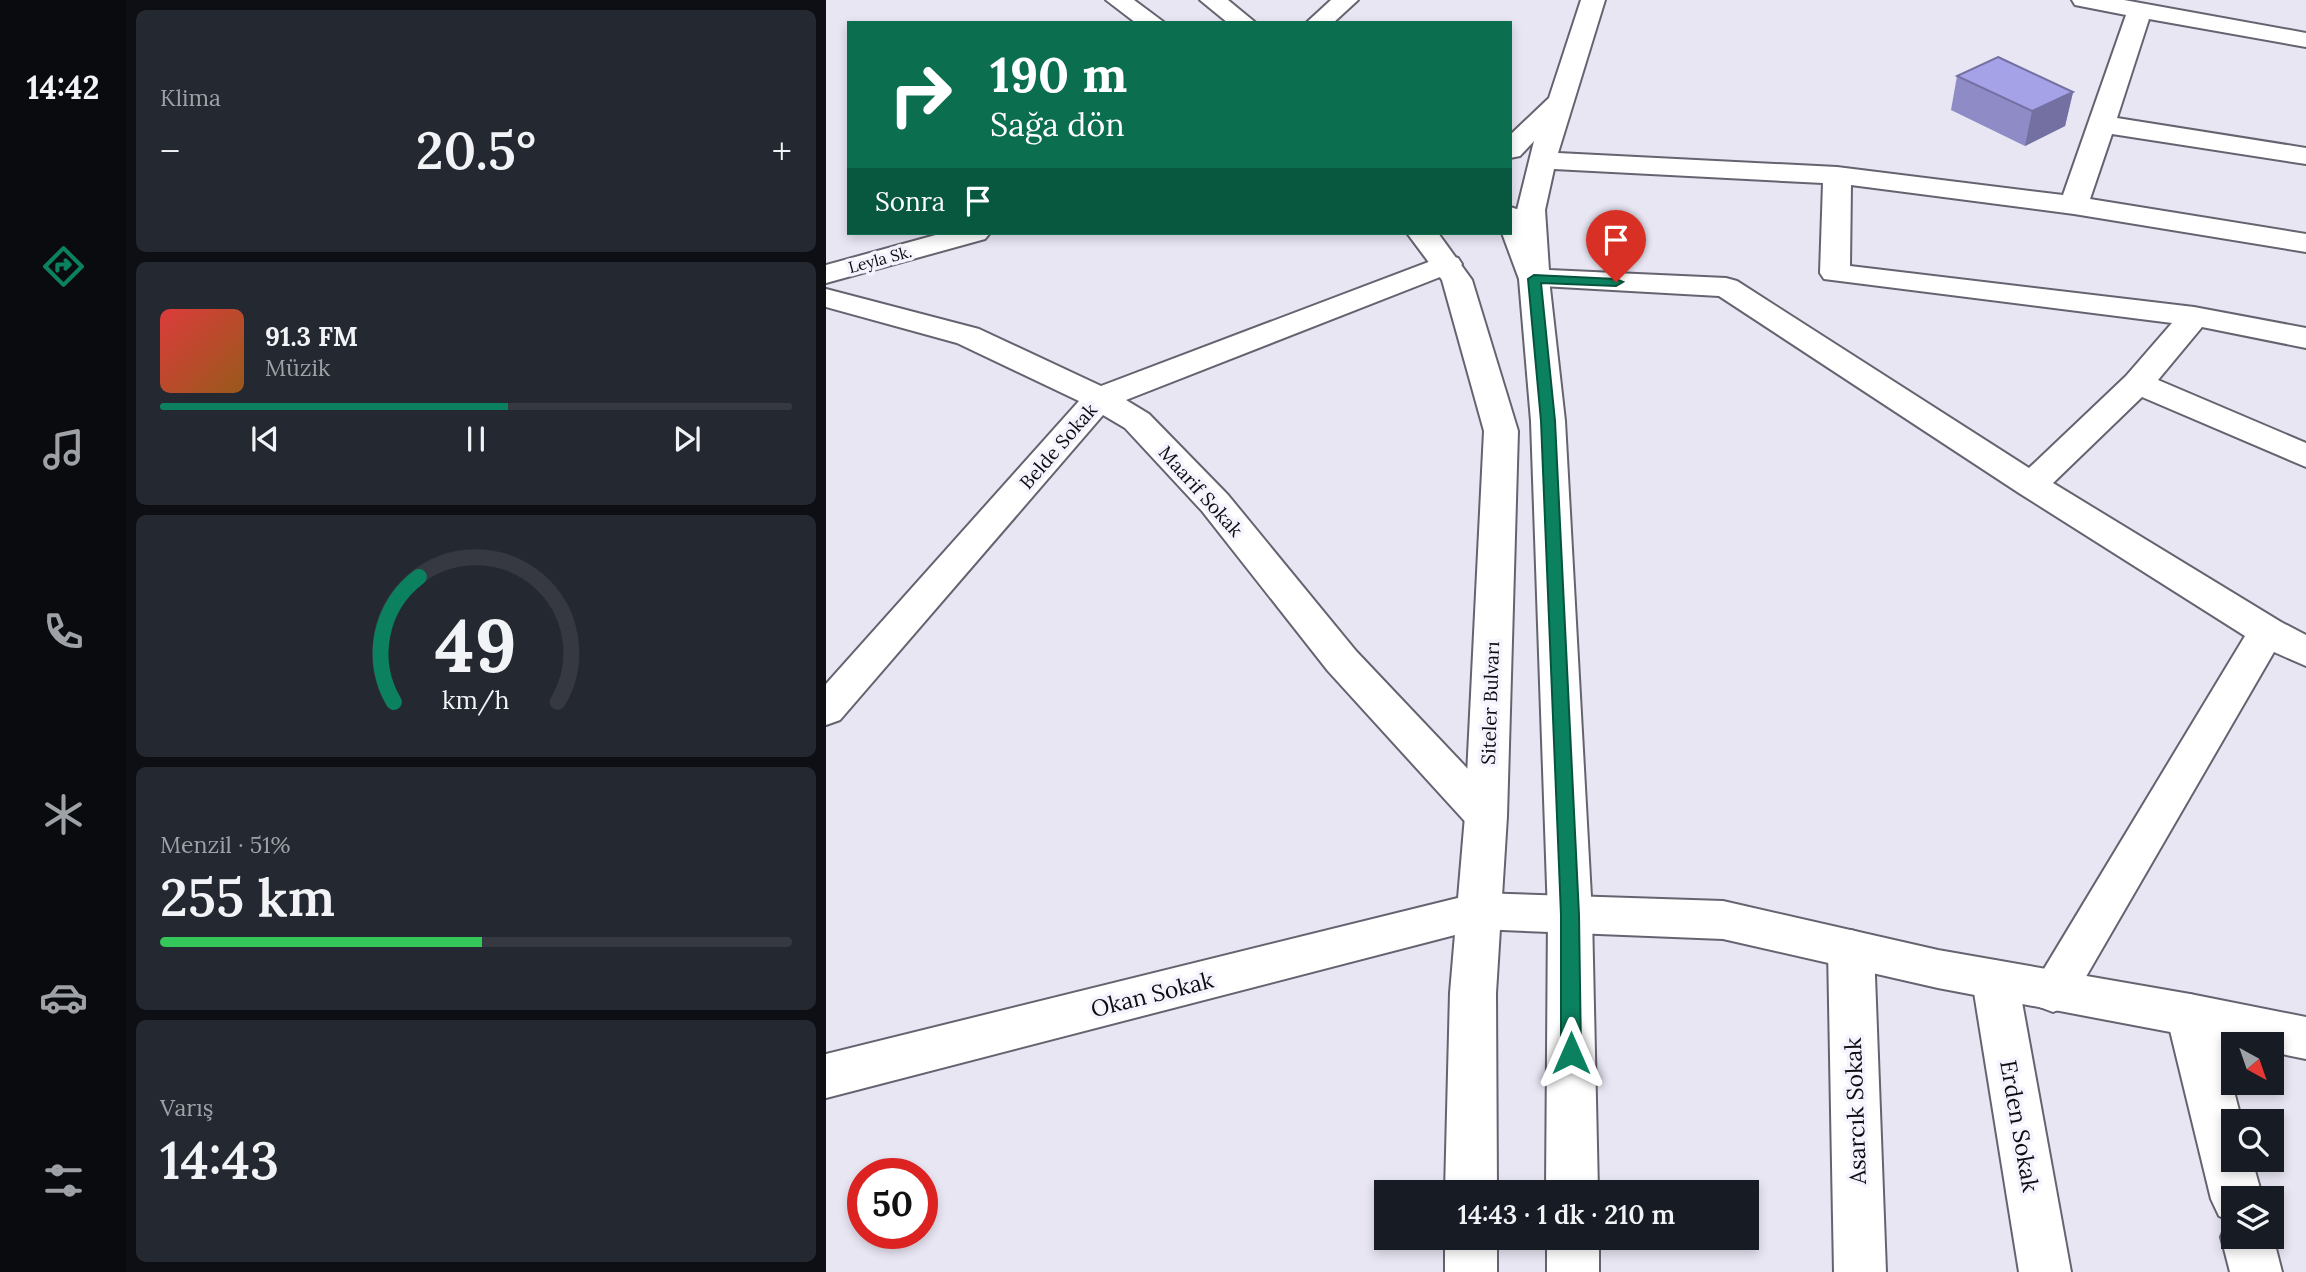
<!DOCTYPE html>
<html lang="tr">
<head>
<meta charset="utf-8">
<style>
	:root { --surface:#171b24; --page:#242831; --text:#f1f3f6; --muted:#9ea1a6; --line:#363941; --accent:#0b8160 }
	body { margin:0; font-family:Lora,serif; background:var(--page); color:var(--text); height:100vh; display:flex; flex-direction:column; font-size:26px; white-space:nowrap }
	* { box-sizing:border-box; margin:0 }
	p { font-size:23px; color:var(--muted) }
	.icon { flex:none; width:38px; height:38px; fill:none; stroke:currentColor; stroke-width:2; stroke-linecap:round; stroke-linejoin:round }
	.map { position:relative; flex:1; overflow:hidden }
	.drawer { display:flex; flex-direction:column; gap:10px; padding:10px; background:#0d0f14; width:700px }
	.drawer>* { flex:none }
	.guide { position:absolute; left:21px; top:21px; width:665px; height:214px; border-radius:0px; box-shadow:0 4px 10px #0003; background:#0b6e4f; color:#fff; overflow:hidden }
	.needle { width:46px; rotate:140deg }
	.buttons { position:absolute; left:1395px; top:1032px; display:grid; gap:14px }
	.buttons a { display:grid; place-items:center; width:63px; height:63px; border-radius:0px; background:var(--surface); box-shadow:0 4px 10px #0003; font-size:35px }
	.speed { position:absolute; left:21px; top:1158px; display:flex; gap:14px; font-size:35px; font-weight:700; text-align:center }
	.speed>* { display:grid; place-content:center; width:91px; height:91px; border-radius:50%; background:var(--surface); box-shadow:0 4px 10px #0003; line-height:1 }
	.speed .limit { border:10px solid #d22; background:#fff; color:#111 }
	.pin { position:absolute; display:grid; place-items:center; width:60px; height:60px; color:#fff; margin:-72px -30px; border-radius:50% 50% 50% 0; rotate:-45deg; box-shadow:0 0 7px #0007 }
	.pin .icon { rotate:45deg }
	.me { position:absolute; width:77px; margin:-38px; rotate:0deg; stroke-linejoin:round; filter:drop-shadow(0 0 5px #0008) }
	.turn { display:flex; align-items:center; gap:24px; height:147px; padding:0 28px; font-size:32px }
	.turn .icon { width:91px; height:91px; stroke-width:2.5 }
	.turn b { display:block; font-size:49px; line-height:60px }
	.then { display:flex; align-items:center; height:66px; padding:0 28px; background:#0003; gap:14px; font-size:26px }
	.big { font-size:52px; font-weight:600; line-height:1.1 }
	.drawer .tile { flex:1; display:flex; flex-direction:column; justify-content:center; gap:10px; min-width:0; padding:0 24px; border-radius:10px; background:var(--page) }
	.drawer .dial { align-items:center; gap:0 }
	.dial svg { height:182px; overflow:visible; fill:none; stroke:var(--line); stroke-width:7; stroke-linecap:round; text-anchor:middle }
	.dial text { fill:var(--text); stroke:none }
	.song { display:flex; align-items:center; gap:21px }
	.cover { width:84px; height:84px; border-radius:10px; background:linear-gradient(135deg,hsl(0 70% 55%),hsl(30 70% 35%)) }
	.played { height:7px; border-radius:4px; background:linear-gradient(90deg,var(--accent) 55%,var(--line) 55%) }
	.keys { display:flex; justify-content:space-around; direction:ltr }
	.heat { display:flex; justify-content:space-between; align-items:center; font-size:38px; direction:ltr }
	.charge { height:10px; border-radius:5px; background:linear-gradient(90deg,#34c759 51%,var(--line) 0) }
	.trip { position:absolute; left:548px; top:1180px; width:385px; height:70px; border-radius:0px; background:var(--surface); box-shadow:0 4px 10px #0003; font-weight:600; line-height:70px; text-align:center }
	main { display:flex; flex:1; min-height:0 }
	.dock { display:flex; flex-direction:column; width:126px; justify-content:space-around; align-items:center; background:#090b0e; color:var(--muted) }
	.dock .icon { width:49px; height:49px }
	.dock .current { color:var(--accent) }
	.dock b { font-size:32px; color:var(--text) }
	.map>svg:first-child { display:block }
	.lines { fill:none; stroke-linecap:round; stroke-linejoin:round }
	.minor-casing { stroke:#65636f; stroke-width:4 }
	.tertiary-casing { stroke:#65636f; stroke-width:4 }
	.secondary-casing { stroke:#65636f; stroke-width:4 }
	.minor { fill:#fff; fill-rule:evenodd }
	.tertiary { fill:#fff; fill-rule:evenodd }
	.secondary { fill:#fff; fill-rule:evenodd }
	.wall { fill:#8e8bc7 }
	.shaded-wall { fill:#7471a2 }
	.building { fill:#a5a2e7; stroke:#7471a2; stroke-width:2 }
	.route { fill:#0b8160; stroke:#07543e; stroke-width:2 }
	.labels { text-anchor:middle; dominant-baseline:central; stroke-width:7; stroke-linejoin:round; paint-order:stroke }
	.far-street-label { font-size:16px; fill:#0d0d11; stroke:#f5f3fe }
	.street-label { font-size:19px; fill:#0d0d11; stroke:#f5f3fe }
	.near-street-label { font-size:23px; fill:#0d0d11; stroke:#f5f3fe }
</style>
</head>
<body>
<main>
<nav class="dock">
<b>14:42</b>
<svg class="icon current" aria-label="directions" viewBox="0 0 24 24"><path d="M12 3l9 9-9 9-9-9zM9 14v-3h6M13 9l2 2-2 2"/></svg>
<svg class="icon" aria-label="music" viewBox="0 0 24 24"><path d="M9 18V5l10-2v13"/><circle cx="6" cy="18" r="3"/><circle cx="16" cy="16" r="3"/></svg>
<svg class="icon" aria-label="phone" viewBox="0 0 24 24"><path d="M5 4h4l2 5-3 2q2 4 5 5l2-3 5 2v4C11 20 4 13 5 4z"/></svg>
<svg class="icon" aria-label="climate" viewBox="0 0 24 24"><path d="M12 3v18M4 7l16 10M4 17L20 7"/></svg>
<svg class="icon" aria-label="car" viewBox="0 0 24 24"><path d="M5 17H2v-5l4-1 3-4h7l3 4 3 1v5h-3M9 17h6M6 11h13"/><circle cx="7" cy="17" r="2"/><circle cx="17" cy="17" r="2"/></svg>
<svg class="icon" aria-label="filters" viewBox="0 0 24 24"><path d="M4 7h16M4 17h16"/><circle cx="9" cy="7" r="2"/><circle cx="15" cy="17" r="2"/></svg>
</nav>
<section class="drawer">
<div class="tile"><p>Klima</p>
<div class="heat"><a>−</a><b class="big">20.5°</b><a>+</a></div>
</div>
<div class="tile">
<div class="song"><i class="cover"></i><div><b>91.3 FM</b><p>Müzik</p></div></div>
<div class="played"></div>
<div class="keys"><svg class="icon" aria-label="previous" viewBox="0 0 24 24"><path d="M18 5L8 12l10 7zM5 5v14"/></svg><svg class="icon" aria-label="pause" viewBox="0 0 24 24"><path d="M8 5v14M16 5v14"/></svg><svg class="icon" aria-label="next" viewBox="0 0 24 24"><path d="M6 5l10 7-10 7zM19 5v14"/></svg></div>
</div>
<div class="tile dial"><svg viewBox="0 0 100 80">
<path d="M14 69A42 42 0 1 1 86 69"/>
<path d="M14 69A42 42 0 0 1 25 14" stroke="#0b8160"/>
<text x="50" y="56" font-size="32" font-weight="700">49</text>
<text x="50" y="72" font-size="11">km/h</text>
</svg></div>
<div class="tile"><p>Menzil · 51%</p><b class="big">255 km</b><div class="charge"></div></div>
<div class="tile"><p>Varış</p><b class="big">14:43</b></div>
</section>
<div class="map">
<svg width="1480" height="1272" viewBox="0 0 1480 1272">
	<rect width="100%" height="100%" fill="#e8e6f3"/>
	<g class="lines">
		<g class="minor-casing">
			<g id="minor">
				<path d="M 505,0 L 532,0 L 507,23 L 480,23 Z"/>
				<path d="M 755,0 L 779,0 L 732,153 L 1011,167 L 1237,195 L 1300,15 L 1249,5 L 1246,0 L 1298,0 L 1480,33 L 1480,47 L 1323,19 L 1291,118 L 1480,148 L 1480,164 L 1286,134 L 1264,199 L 1480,234 L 1480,252 L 1248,214 L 1025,185 L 1024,266 L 1368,307 L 1480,328 L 1480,348 L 1376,327 L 1332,380 L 1480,443 L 1480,467 L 1316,397 L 1227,483 L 1455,622 L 1480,635 L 1480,666 L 1448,652 L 1243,1006 L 1227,1012 L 1211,1006 L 1204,992 L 1419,636 L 1193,493 L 893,296 L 697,285 L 693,279 L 691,210 L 708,141 L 694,156 L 684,158 L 684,135 L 723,98 ZM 728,169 L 997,183 L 994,273 L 998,279 L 1346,323 L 1300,376 L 1203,468 L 911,281 L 900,278 L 723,270 L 719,210 Z"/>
				<path d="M 117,233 L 164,233 L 159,239 L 0,283 L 0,265 Z"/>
				<path d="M 621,255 L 632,258 L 636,264 L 632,270 L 300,400 L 323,414 L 402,495 L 530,651 L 675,804 L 681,816 L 675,828 L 660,833 L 645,828 L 502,671 L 376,511 L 299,428 L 277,415 L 14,720 L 0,725 L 0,684 L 253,401 L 131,343 L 0,307 L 0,289 L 153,329 L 275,386 Z"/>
				<path d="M 1025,930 L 1041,935 L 1048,949 L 1060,1272 L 1008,1272 L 1002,949 L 1009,935 Z"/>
				<path d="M 1169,960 L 1185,966 L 1192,980 L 1245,1272 L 1193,1272 L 1146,980 L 1153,966 Z"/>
				<path d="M 1364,994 L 1381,1000 L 1388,1014 L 1416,1122 L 1407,1122 L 1407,1160 L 1426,1160 L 1437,1199 L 1407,1199 L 1407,1237 L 1446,1237 L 1446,1233 L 1456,1272 L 1404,1272 L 1395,1237 L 1402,1220 L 1393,1216 L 1385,1199 L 1340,1014 L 1347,1000 Z"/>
			</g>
		</g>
		<g class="tertiary-casing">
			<path id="tertiary" d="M 652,893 L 897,901 L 1112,950 L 1364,994 L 1480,1017 L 1480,1059 L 1446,1052 L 1446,1045 L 1413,1045 L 1112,988 L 897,939 L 652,929 L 0,1098 L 0,1054 Z"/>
		</g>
		<g class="secondary-casing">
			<g id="secondary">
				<path d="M 280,0 L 308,0 L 339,23 L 310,23 Z"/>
				<path d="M 374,0 L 402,0 L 430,23 L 402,23 Z"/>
				<path d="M 684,207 L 694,210 L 698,216 L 723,279 L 739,421 L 766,915 L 772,1192 L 720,1192 L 722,915 L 705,421 L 693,279 L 676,233 L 684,233 Z"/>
				<path d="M 581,233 L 612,233 L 646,280 L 692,431 L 681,816 L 670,993 L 671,1192 L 619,1192 L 624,993 L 639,816 L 658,431 L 616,280 Z"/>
				<rect x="619" y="1237" width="52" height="35"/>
				<rect x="721" y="1237" width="52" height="35"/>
			</g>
		</g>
		<use href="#minor" class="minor"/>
		<use href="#tertiary" class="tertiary"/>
		<use href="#secondary" class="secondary"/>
	</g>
	<path class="wall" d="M 1131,76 L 1247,92 L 1239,126 L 1199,146 L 1125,110 Z"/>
	<path class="shaded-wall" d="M 1247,92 L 1239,126 L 1199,146 L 1206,111 Z"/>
	<path class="building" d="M 1172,57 L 1247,92 L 1206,111 L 1131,76 Z"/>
	<path class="route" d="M 708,275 L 790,279 L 797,282 L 790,286 L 715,283 L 729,421 L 753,915 L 755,1053 L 752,1060 L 745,1062 L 738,1060 L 735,1053 L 735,915 L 715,421 L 702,279 Z"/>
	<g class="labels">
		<g class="far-street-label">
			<text transform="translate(54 259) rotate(-15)">Leyla Sk.</text>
		</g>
		<g class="street-label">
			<text transform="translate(232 446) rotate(-49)">Belde Sokak</text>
			<text transform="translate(375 491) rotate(48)">Maarif Sokak</text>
			<text transform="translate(664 703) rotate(-88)">Siteler Bulvarı</text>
		</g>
		<g class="near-street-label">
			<text transform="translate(326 994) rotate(-14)">Okan Sokak</text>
			<text transform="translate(1029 1111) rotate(-92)">Asarcık Sokak</text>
			<text transform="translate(1194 1126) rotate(80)">Erden Sokak</text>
		</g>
	</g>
</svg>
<div class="buttons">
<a><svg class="needle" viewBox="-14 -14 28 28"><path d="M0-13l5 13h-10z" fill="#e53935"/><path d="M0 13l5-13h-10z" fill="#9ea1a6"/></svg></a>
<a><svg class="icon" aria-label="search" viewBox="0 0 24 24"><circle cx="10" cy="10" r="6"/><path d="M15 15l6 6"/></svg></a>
<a><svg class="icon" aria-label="layers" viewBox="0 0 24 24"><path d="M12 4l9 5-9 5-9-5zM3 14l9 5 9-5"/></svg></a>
</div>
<div class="speed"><div class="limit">50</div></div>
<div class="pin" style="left:790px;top:282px;background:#d93025"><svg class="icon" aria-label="arrive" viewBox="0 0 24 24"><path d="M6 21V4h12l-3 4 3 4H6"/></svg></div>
<svg class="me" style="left:745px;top:1053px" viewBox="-20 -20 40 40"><path d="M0-17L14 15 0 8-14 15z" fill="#0b8160" stroke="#fff" stroke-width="4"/></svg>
<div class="trip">14:43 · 1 dk · 210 m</div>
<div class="guide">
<div class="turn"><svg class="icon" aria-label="right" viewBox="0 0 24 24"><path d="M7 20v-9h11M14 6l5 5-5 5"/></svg><div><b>190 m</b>Sağa dön</div></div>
<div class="then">Sonra<svg class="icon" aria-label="arrive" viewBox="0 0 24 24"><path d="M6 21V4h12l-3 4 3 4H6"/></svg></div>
</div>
</div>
</main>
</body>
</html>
